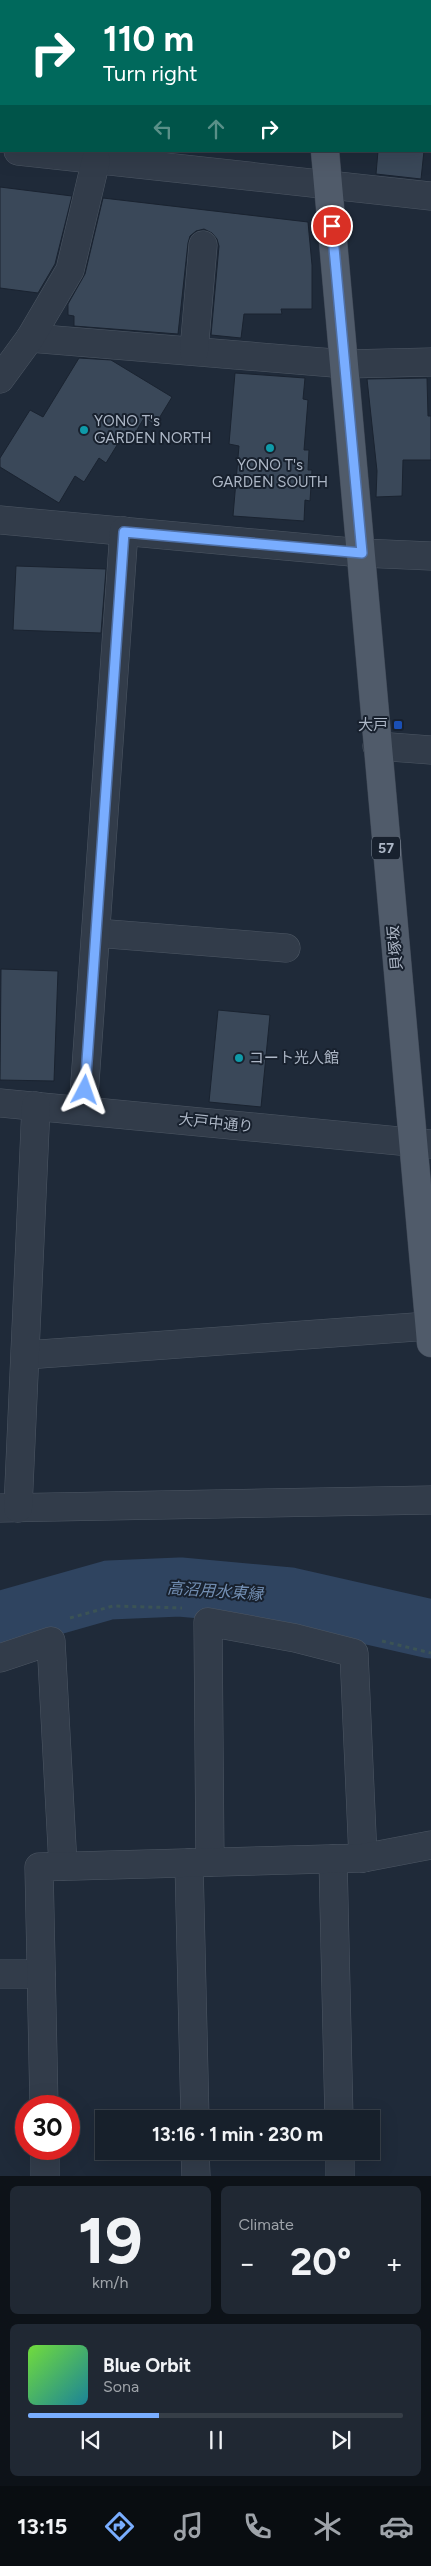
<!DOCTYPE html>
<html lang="en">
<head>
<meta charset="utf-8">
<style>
	:root { --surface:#17202b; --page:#202833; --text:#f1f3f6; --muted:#9ea3a9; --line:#363e47; --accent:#79adff }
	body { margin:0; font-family:Figtree,"Noto Sans JP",sans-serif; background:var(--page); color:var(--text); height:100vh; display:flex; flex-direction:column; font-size:19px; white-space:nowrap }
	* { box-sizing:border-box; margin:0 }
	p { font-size:16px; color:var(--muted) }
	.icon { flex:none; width:28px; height:28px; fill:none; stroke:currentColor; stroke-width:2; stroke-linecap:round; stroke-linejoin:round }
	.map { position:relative; height:2176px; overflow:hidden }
	.details { display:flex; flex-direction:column; gap:10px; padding:10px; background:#0d1218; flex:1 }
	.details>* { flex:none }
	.hud { position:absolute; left:0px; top:0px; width:431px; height:152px; box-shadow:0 5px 20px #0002,0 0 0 1px var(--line); background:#00695c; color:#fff; overflow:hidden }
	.speed { position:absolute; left:15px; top:2095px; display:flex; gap:10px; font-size:25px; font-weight:700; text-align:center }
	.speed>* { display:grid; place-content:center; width:65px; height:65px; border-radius:50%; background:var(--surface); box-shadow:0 5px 20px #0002,0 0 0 1px var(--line); line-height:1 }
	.speed .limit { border:8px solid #d22; background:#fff; color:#111 }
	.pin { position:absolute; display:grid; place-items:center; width:42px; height:42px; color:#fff; margin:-21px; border:2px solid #fff; border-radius:50%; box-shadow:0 1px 5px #0007 }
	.me { position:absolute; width:55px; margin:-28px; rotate:4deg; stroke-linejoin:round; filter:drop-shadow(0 0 4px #0008) }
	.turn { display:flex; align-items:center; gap:18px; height:105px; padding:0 20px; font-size:22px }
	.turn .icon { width:65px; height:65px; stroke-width:2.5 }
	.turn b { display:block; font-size:35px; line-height:42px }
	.lanes { display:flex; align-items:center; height:48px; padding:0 20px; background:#0003; justify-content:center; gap:25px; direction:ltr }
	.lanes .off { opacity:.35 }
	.big { font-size:38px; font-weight:700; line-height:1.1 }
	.details .card { flex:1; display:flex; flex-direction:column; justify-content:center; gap:8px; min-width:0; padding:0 18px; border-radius:8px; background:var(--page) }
	.details .dial { align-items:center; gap:0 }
	.dial b { font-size:65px; line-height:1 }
	.song { display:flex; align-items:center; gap:15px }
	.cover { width:60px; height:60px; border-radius:8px; background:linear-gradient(135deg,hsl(100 70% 55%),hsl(190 70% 35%)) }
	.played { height:5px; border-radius:2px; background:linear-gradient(90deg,var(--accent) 35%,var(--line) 35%) }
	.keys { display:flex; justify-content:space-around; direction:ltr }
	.heat { display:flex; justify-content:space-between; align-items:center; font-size:28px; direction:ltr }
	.details .tiles { flex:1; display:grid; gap:10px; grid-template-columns:1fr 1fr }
	.card:last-child { grid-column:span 2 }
	.trip { position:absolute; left:95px; top:2110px; width:285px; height:50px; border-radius:0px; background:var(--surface); box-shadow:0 5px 20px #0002,0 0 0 1px var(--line); font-weight:700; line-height:50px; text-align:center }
	.tabs { display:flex; height:80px; justify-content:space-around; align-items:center; background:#090d11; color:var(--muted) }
	.tabs .icon { width:35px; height:35px }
	.tabs .selected { color:var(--accent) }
	.tabs b { font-size:22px; color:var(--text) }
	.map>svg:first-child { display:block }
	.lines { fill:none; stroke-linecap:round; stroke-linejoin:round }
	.river { stroke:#2f4460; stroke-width:59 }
	.building { fill:#3a4859; stroke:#1a2330 }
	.minor-casing { stroke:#4d5764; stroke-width:29 }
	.major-casing { stroke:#3c4553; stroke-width:29 }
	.path { stroke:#3b5355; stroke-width:3; stroke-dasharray:4 4; stroke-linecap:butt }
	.minor { stroke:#323c4a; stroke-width:28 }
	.major { stroke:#505b6a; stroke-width:28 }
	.route-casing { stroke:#4f70a6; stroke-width:12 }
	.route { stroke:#79adff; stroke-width:9 }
	.culture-dot { fill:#0f9aa8; stroke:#18212e; stroke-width:2 }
	.transit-dot { fill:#1a4fb4; stroke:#18212e; stroke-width:2 }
	.labels { text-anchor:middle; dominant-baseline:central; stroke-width:4; stroke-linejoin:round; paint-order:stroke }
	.shield { fill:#18212e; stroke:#808a98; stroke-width:1 }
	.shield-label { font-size:14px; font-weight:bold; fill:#adb7c6 }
	.poi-label { font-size:15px; fill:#adb7c6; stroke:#18212e; text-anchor:start }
	.street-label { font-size:15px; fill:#adb7c6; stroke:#18212e }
	.water-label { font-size:16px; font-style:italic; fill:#728eb2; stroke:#18212e }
</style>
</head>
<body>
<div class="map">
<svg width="431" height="2176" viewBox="0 0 431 2176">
	<rect width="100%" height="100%" fill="#1f2a39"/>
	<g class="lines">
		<path class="river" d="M 0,1621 L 109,1590 L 180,1587 L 290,1597 L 431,1629"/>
	</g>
	<g class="building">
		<path d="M 378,151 L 424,151 L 421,179 L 376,174 Z"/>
		<path d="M 0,187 L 72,196 L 55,264 L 38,293 L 0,288 Z"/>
		<path d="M 103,198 L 308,222 L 312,265 L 312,309 L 281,309 L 282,314 L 244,314 L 241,338 L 211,335 L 219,246 L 217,239 L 212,233 L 204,229 L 196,231 L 190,236 L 188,243 L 178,334 L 74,326 L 74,316 L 68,315 L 68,304 L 85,274 Z"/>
		<path d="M 79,358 L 111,360 L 172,397 L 155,425 L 144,418 L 130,442 L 122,437 L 106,463 L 99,458 L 84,482 L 75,476 L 59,503 L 0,467 L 0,458 L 30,410 L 43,417 Z"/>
		<path d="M 235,373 L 305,378 L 303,399 L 308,400 L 304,450 L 309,450 L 308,470 L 312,470 L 310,501 L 305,500 L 304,521 L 233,516 L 239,446 L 229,444 Z"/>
		<path d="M 427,378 L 428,416 L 431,416 L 431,460 L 403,460 L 402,496 L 376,497 L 377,471 L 367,379 Z"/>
		<path d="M 16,566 L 106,569 L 101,633 L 13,630 Z"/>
		<path d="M 1,969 L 58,971 L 54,1081 L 0,1080 Z"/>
		<path d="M 218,1010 L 270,1015 L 261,1107 L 209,1102 Z"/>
	</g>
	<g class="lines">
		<g class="minor-casing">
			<g id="minor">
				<path d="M 18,151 L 431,196"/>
				<path d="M 30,338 L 346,364 L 431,362"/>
				<path d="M 194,351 L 203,245"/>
				<path d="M 0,379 L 30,338 L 70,270 L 96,160"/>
				<path d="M 0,520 L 362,553 L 431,556"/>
				<path d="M 377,746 L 431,750"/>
				<path d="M 96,933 L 286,948"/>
				<path d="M 0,1103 L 431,1144"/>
				<path d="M 83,1110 L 124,531"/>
				<path d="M 26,1355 L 429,1326"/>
				<path d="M 0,1508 L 431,1500"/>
				<path d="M 18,1508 L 36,1106"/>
				<path d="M 0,1658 L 51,1641 L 63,1866"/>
				<path d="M 333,1859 L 339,2119"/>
				<path d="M 210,1862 L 208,1622 L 295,1638 L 354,1653 L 363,1858"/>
				<path d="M 189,1863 L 195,2119"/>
				<path d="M 0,1974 L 41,1974"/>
				<path d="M 44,2106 L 39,1867 L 363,1858 L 431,1845"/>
				<path d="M 45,2149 L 45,2176"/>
				<path d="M 195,2151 L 196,2176"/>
				<path d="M 340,2151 L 340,2176"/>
			</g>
		</g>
		<g class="major-casing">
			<g id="major">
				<path d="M 311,0 L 311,1"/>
				<path d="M 325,151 C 362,548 394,946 431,1343"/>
			</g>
		</g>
		<g class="path">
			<path d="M 70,1618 L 113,1606 L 182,1608"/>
			<path d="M 382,1641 L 431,1653"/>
		</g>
		<use href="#minor" class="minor"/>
		<use href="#major" class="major"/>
	</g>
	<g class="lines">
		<g class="route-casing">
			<path id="route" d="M 85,1090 L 124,532 L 362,553 L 332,226"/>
		</g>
		<use href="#route" class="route"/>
	</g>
	<g class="culture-dot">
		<circle cx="84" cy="430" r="5"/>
		<circle cx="270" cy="448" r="5"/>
		<circle cx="239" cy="1058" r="5"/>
	</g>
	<rect class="transit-dot" x="393" y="720" width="10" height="10" rx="2.5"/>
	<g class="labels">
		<rect class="shield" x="372" y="836.5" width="28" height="23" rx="4"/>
		<g class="shield-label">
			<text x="386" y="848">57</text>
		</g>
		<g class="poi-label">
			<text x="94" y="421">YONO T's<tspan x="94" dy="17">GARDEN NORTH</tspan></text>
			<text x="270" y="465" text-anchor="middle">YONO T's<tspan x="270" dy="17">GARDEN SOUTH</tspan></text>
			<text x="388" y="725" text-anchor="end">大戸</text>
			<text x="249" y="1058">コート光人館</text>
		</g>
		<g class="street-label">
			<text transform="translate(395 948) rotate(-95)">貝塚坂</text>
			<text transform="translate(216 1123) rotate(6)">大戸中通り</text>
		</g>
		<g class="water-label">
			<text transform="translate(215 1591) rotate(4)">高沼用水東縁</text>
		</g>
	</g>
</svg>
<div class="speed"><div class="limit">30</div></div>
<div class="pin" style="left:332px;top:226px;background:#d93025"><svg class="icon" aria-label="arrive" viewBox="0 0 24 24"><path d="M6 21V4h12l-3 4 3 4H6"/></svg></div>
<svg class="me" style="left:85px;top:1090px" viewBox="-20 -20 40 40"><path d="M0-17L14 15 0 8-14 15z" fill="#79adff" stroke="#fff" stroke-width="4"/></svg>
<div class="trip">13:16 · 1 min · 230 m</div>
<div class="hud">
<div class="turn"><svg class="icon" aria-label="right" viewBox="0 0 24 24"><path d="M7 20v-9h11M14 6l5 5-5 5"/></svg><div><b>110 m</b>Turn right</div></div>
<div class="lanes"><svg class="icon off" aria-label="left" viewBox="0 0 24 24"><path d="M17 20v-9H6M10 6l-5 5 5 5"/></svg><svg class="icon off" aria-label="ahead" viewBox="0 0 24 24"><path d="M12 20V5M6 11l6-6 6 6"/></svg><svg class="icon" aria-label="right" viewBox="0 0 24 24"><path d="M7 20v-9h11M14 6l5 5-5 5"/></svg></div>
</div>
</div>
<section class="details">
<div class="tiles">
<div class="card dial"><b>19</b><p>km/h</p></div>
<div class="card"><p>Climate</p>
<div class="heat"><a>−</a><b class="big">20°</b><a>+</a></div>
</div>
<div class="card">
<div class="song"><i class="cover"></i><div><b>Blue Orbit</b><p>Sona</p></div></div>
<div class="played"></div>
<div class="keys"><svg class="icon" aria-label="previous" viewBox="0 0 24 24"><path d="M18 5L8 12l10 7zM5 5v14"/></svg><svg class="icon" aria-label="pause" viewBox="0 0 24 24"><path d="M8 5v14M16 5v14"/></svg><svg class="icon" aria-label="next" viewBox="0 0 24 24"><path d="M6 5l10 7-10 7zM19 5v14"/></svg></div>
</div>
</div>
</section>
<nav class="tabs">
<b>13:15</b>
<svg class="icon selected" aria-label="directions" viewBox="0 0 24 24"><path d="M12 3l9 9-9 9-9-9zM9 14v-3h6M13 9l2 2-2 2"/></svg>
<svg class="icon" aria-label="music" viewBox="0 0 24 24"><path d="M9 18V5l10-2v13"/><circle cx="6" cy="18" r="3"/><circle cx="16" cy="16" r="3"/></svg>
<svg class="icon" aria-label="phone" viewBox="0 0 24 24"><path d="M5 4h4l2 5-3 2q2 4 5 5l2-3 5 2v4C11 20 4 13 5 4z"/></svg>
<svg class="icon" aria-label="climate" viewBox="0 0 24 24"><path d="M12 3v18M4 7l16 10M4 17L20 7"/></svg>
<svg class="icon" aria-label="car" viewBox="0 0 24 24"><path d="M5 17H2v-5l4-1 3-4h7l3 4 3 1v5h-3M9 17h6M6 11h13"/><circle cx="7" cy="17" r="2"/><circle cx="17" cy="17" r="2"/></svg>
</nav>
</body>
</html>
